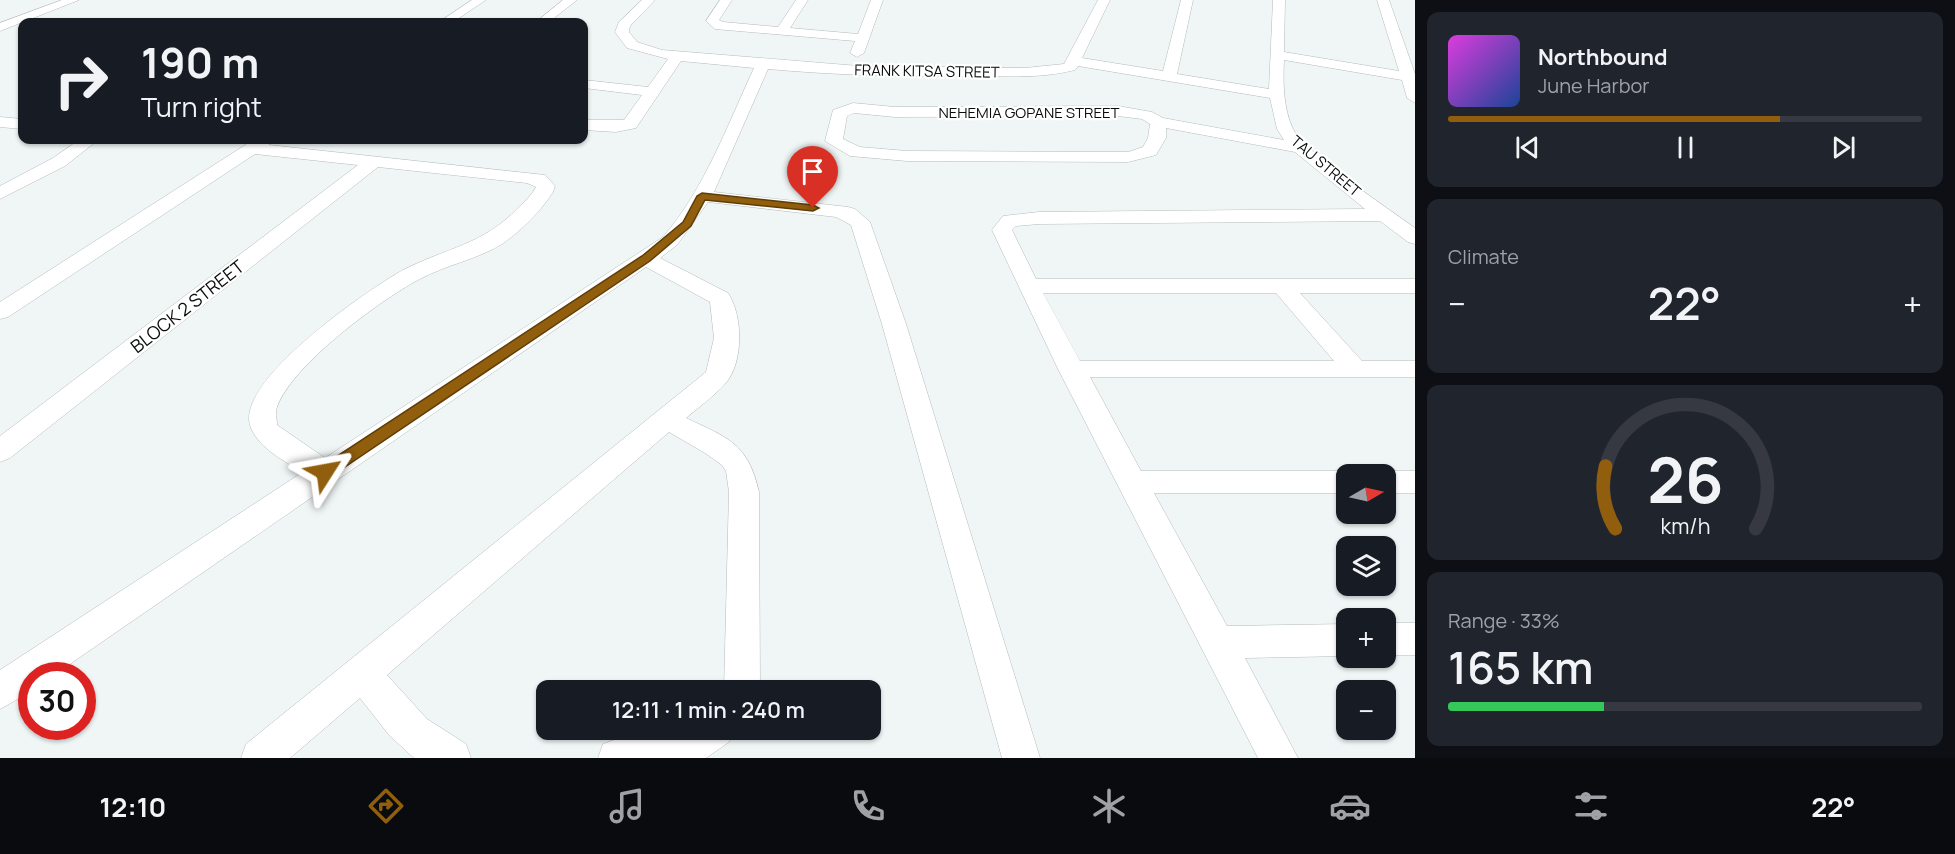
<!DOCTYPE html>
<html lang="en">
<head>
<meta charset="utf-8">
<style>
	:root { --surface:#171b24; --page:#20242c; --text:#f1f3f6; --muted:#9ea1a6; --line:#363941; --accent:#905e0c }
	body { margin:0; font-family:Manrope,sans-serif; background:var(--page); color:var(--text); height:100vh; display:flex; flex-direction:column; font-size:22px; white-space:nowrap }
	* { box-sizing:border-box; margin:0 }
	p { font-size:20px; color:var(--muted) }
	.icon { flex:none; width:33px; height:33px; fill:none; stroke:currentColor; stroke-width:2; stroke-linecap:round; stroke-linejoin:round }
	.map { position:relative; flex:1; overflow:hidden }
	.sheet { display:flex; flex-direction:column; gap:12px; padding:12px; background:#0d0f14; width:540px }
	.sheet>* { flex:none }
	.guide { position:absolute; left:18px; top:18px; width:570px; height:126px; border-radius:12px; box-shadow:0 2px 4px #0004; background:#171b24; color:var(--text); overflow:hidden }
	.needle { width:39px; rotate:81deg }
	.controls { position:absolute; left:1336px; top:464px; display:grid; gap:12px }
	.controls a { display:grid; place-items:center; width:60px; height:60px; border-radius:12px; background:var(--surface); box-shadow:0 2px 4px #0004; font-size:30px }
	.speed { position:absolute; left:18px; top:662px; display:flex; gap:12px; font-size:30px; font-weight:700; text-align:center }
	.speed>* { display:grid; place-content:center; width:78px; height:78px; border-radius:50%; background:var(--surface); box-shadow:0 2px 4px #0004; line-height:1 }
	.speed .limit { border:9px solid #d22; background:#fff; color:#111 }
	.pin { position:absolute; display:grid; place-items:center; width:51px; height:51px; color:#fff; margin:-62px -26px; border-radius:50% 50% 50% 0; rotate:-45deg; box-shadow:0 0 6px #0007 }
	.pin .icon { rotate:45deg }
	.me { position:absolute; width:66px; margin:-33px; rotate:56deg; stroke-linejoin:round; filter:drop-shadow(0 0 4px #0008) }
	.turn { display:flex; align-items:center; gap:21px; height:126px; padding:0 24px; font-size:27px }
	.turn .icon { width:78px; height:78px; stroke-width:2.5 }
	.turn b { display:block; font-size:42px; line-height:51px }
	.big { font-size:45px; font-weight:600; line-height:1.1 }
	.sheet .tile { flex:1; display:flex; flex-direction:column; justify-content:center; gap:9px; min-width:0; padding:0 21px; border-radius:12px; background:var(--page) }
	.sheet .dial { align-items:center; gap:0 }
	.dial svg { height:156px; overflow:visible; fill:none; stroke:var(--line); stroke-width:7; stroke-linecap:round; text-anchor:middle }
	.dial text { fill:var(--text); stroke:none }
	.song { display:flex; align-items:center; gap:18px }
	.cover { width:72px; height:72px; border-radius:9px; background:linear-gradient(135deg,hsl(300 70% 55%),hsl(220 70% 35%)) }
	.played { height:6px; border-radius:3px; background:linear-gradient(90deg,var(--accent) 70%,var(--line) 70%) }
	.keys { display:flex; justify-content:space-around; direction:ltr }
	.heat { display:flex; justify-content:space-between; align-items:center; font-size:33px; direction:ltr }
	.charge { height:9px; border-radius:4px; background:linear-gradient(90deg,#34c759 33%,var(--line) 0) }
	.trip { position:absolute; left:536px; top:680px; width:345px; height:60px; border-radius:12px; background:var(--surface); box-shadow:0 2px 4px #0004; font-weight:600; line-height:60px; text-align:center }
	.tab-bar { display:flex; height:96px; justify-content:space-around; align-items:center; background:#090b0e; color:var(--muted) }
	.tab-bar .icon { width:42px; height:42px }
	.tab-bar .active { color:var(--accent) }
	.tab-bar b { font-size:27px; color:var(--text) }
	main { display:flex; flex:1; min-height:0 }
	.map>svg:first-child { display:block }
	.lines { fill:none; stroke-linecap:round; stroke-linejoin:round }
	.minor-casing { stroke:#b5babb; stroke-width:1 }
	.minor { fill:#fff; fill-rule:evenodd }
	.route { fill:#905e0c; stroke:#5e3d08; stroke-width:1.5 }
	.labels { text-anchor:middle; dominant-baseline:central; stroke-width:4.5; stroke-linejoin:round; paint-order:stroke }
	.far-street-label { font-size:15px; fill:#0a0c0c; stroke:#fff }
	.street-label { font-size:18px; fill:#0a0c0c; stroke:#fff }
</style>
</head>
<body>
<main>
<div class="map">
<svg width="1415" height="758" viewBox="0 0 1415 758">
	<rect width="100%" height="100%" fill="#f0f6f6"/>
	<g class="lines">
		<g class="minor-casing">
			<g id="minor">
				<path d="M 62,0 L 79,0 L 0,31 L 0,23 Z"/>
				<path d="M 472,0 L 486,0 L 453,22 L 439,22 Z"/>
				<path d="M 563,0 L 577,0 L 549,22 L 536,22 Z"/>
				<path d="M 642,0 L 655,0 L 630,26 L 629,32 L 637,42 L 662,50 L 859,66 L 1025,68 L 1064,64 L 1098,0 L 1110,0 L 1082,58 L 1163,71 L 1181,0 L 1193,0 L 1177,74 L 1269,89 L 1273,0 L 1285,0 L 1284,52 L 1399,71 L 1377,0 L 1389,0 L 1415,74 L 1415,103 L 1407,98 L 1402,80 L 1284,60 C 1283,82 1283,108 1293,129 C 1306,154 1389,209 1415,228 L 1415,244 L 1408,242 L 1380,221 L 1039,224 L 1016,226 L 1012,230 L 1036,279 L 1415,279 L 1415,293 L 1300,293 L 1362,361 L 1415,361 L 1415,377 L 1090,377 L 1141,471 L 1347,471 L 1357,474 L 1347,474 L 1347,493 L 1154,493 L 1227,626 L 1347,624 L 1347,656 L 1245,658 L 1298,758 L 1258,758 L 1058,369 L 992,230 L 1003,216 L 1039,212 L 1365,209 L 1295,152 L 1166,128 L 1166,138 L 1156,155 L 1128,162 L 907,161 L 850,156 L 825,141 L 833,110 L 853,103 L 895,107 L 1118,106 L 1152,112 L 1163,118 L 1284,140 L 1277,129 L 1270,98 L 1078,66 L 1075,70 C 1040,79 1006,76 970,76 C 902,77 835,75 768,69 L 714,192 L 848,207 L 855,209 L 870,222 L 906,324 L 1040,758 L 1002,758 L 882,324 L 851,225 L 836,217 L 708,202 L 677,245 L 660,258 L 728,293 C 743,315 744,363 725,384 C 714,396 699,407 686,418 C 728,438 748,443 759,492 L 760,690 L 724,690 L 729,492 L 726,471 L 722,465 L 705,453 L 669,432 L 387,675 L 427,719 L 466,744 L 471,758 L 414,758 L 389,735 L 360,698 L 290,758 L 241,758 L 246,744 L 706,372 L 714,338 L 710,302 L 646,267 L 54,675 L 32,675 L 32,691 L 0,709 L 0,670 L 303,472 C 284,461 260,449 251,428 C 231,383 369,289 403,270 C 446,248 483,245 518,208 C 525,201 532,195 536,187 L 527,183 L 378,167 L 10,458 L 0,462 L 0,436 L 358,165 L 255,154 L 8,317 L 0,319 L 0,302 L 253,140 L 272,140 L 269,145 L 545,175 L 555,186 L 553,192 C 541,211 521,231 502,244 C 476,260 445,265 418,280 C 379,301 292,365 277,407 C 275,412 277,419 277,425 L 325,458 L 663,237 C 705,188 727,126 754,68 L 681,61 L 636,128 L 616,132 L 584,130 L 584,120 L 624,120 L 642,95 L 584,88 L 584,80 L 648,87 L 668,59 L 627,48 L 615,32 L 619,22 ZM 854,113 L 895,117 L 1118,116 L 1142,119 L 1150,124 L 1148,138 L 1143,147 L 1128,152 L 907,151 L 860,147 L 843,139 L 847,116 ZM 1043,293 L 1276,293 L 1334,361 L 1080,361 Z"/>
				<path d="M 720,0 L 732,0 L 719,20 L 723,22 L 778,27 L 796,0 L 808,0 L 790,28 L 858,34 L 871,0 L 883,0 L 864,53 L 857,57 L 850,53 L 855,41 L 715,29 L 706,21 Z"/>
				<path d="M 0,117 L 22,119 L 22,129 L 0,127 Z"/>
				<path d="M 79,140 L 98,140 L 65,166 L 0,199 L 0,186 L 53,158 Z"/>
				<path d="M 1386,471 L 1415,471 L 1415,493 L 1386,493 L 1386,474 L 1376,474 Z"/>
				<rect x="1386" y="623" width="29" height="32"/>
				<path d="M 668,729 L 735,729 L 729,742 L 706,758 L 598,758 L 603,744 L 617,739 Z"/>
			</g>
		</g>
		<use href="#minor" class="minor"/>
	</g>
	<path class="route" d="M 702,193 L 813,205 L 819,208 L 813,211 L 705,200 L 691,226 L 650,261 L 330,477 L 319,477 L 317,472 L 319,468 L 642,256 L 683,222 L 697,196 Z"/>
	<g class="labels">
		<g class="far-street-label">
			<text transform="translate(927 71) rotate(1)">FRANK KITSA STREET</text>
			<text x="1029" y="112">NEHEMIA GOPANE STREET</text>
			<text transform="translate(1326 166) rotate(40)">TAU STREET</text>
		</g>
		<g class="street-label">
			<text transform="translate(187 306) rotate(-38)">BLOCK 2 STREET</text>
		</g>
	</g>
</svg>
<div class="controls">
<a><svg class="needle" viewBox="-14 -14 28 28"><path d="M0-13l5 13h-10z" fill="#e53935"/><path d="M0 13l5-13h-10z" fill="#9ea1a6"/></svg></a>
<a><svg class="icon" aria-label="layers" viewBox="0 0 24 24"><path d="M12 4l9 5-9 5-9-5zM3 14l9 5 9-5"/></svg></a>
<a>+</a>
<a>−</a>
</div>
<div class="speed"><div class="limit">30</div></div>
<div class="pin" style="left:813px;top:208px;background:#d93025"><svg class="icon" aria-label="arrive" viewBox="0 0 24 24"><path d="M6 21V4h12l-3 4 3 4H6"/></svg></div>
<svg class="me" style="left:325px;top:472px" viewBox="-20 -20 40 40"><path d="M0-17L14 15 0 8-14 15z" fill="#905e0c" stroke="#fff" stroke-width="4"/></svg>
<div class="trip">12:11 · 1 min · 240 m</div>
<div class="guide">
<div class="turn"><svg class="icon" aria-label="right" viewBox="0 0 24 24"><path d="M7 20v-9h11M14 6l5 5-5 5"/></svg><div><b>190 m</b>Turn right</div></div>
</div>
</div>
<section class="sheet">
<div class="tile">
<div class="song"><i class="cover"></i><div><b>Northbound</b><p>June Harbor</p></div></div>
<div class="played"></div>
<div class="keys"><svg class="icon" aria-label="previous" viewBox="0 0 24 24"><path d="M18 5L8 12l10 7zM5 5v14"/></svg><svg class="icon" aria-label="pause" viewBox="0 0 24 24"><path d="M8 5v14M16 5v14"/></svg><svg class="icon" aria-label="next" viewBox="0 0 24 24"><path d="M6 5l10 7-10 7zM19 5v14"/></svg></div>
</div>
<div class="tile"><p>Climate</p>
<div class="heat"><a>−</a><b class="big">22°</b><a>+</a></div>
</div>
<div class="tile dial"><svg viewBox="0 0 100 80">
<path d="M14 69A42 42 0 1 1 86 69"/>
<path d="M14 69A42 42 0 0 1 9 37" stroke="#905e0c"/>
<text x="50" y="56" font-size="32" font-weight="700">26</text>
<text x="50" y="72" font-size="11">km/h</text>
</svg></div>
<div class="tile"><p>Range · 33%</p><b class="big">165 km</b><div class="charge"></div></div>
</section>
</main>
<nav class="tab-bar">
<b>12:10</b>
<svg class="icon active" aria-label="directions" viewBox="0 0 24 24"><path d="M12 3l9 9-9 9-9-9zM9 14v-3h6M13 9l2 2-2 2"/></svg>
<svg class="icon" aria-label="music" viewBox="0 0 24 24"><path d="M9 18V5l10-2v13"/><circle cx="6" cy="18" r="3"/><circle cx="16" cy="16" r="3"/></svg>
<svg class="icon" aria-label="phone" viewBox="0 0 24 24"><path d="M5 4h4l2 5-3 2q2 4 5 5l2-3 5 2v4C11 20 4 13 5 4z"/></svg>
<svg class="icon" aria-label="climate" viewBox="0 0 24 24"><path d="M12 3v18M4 7l16 10M4 17L20 7"/></svg>
<svg class="icon" aria-label="car" viewBox="0 0 24 24"><path d="M5 17H2v-5l4-1 3-4h7l3 4 3 1v5h-3M9 17h6M6 11h13"/><circle cx="7" cy="17" r="2"/><circle cx="17" cy="17" r="2"/></svg>
<svg class="icon" aria-label="filters" viewBox="0 0 24 24"><path d="M4 7h16M4 17h16"/><circle cx="9" cy="7" r="2"/><circle cx="15" cy="17" r="2"/></svg>
<b>22°</b>
</nav>
</body>
</html>
